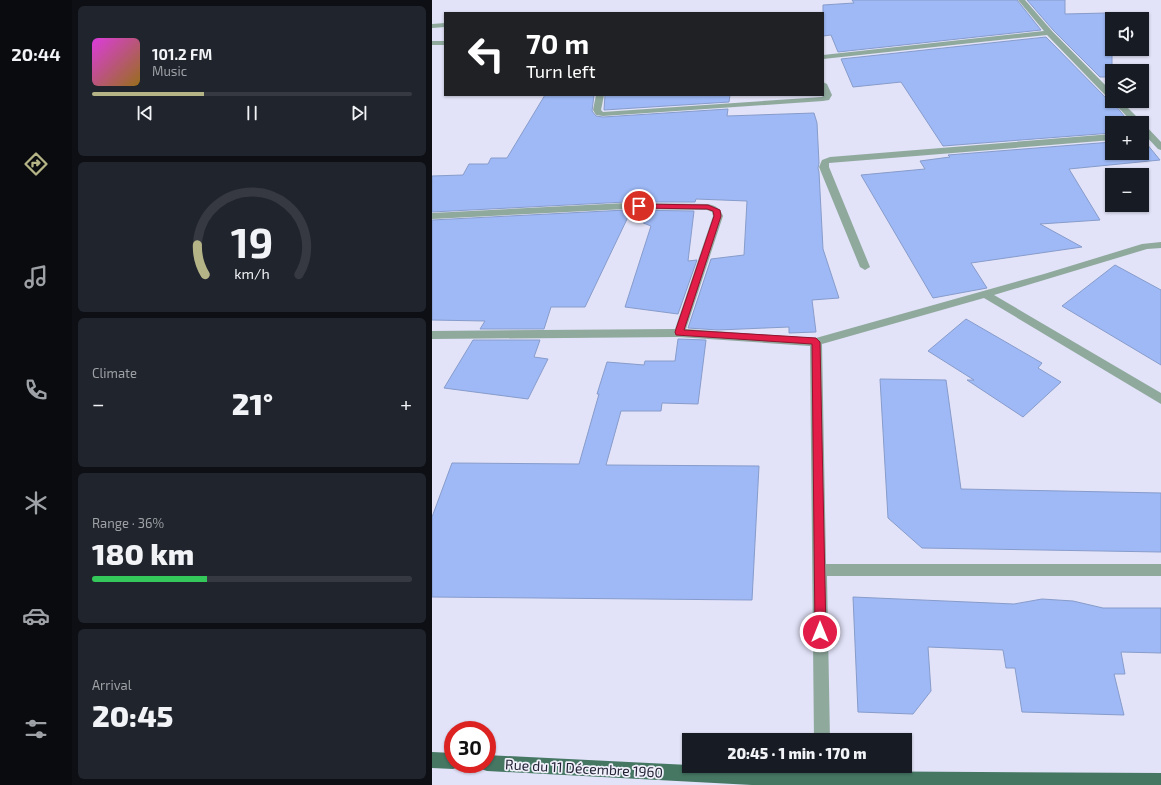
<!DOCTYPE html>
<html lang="en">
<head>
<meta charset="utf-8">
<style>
	:root { --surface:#171b24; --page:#20242c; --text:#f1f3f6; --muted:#9ea1a6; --line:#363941; --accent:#b5b487 }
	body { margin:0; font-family:"Exo 2",sans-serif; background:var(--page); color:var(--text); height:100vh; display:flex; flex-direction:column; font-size:15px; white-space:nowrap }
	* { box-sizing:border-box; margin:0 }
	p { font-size:13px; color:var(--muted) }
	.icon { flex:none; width:22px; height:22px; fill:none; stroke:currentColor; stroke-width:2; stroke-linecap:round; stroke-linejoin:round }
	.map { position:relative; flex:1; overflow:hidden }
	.side { display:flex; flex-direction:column; gap:6px; padding:6px; background:#0d0f14; width:360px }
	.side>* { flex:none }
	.banner { position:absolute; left:12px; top:12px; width:380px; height:84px; border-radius:0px; box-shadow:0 1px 3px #0004; background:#202124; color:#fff; overflow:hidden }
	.buttons { position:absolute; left:673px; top:12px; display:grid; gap:8px }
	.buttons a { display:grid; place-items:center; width:44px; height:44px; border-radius:0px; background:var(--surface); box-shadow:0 1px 3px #0004; font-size:20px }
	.speed { position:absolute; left:12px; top:721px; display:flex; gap:8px; font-size:20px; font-weight:700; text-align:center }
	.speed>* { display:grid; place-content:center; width:52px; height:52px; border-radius:50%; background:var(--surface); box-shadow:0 1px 3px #0004; line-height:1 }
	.speed .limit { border:6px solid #d22; background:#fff; color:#111 }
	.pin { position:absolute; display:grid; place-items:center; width:34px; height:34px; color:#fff; margin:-17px; border:2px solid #fff; border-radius:50%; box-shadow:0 1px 4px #0007 }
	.me { position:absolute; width:44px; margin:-22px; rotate:0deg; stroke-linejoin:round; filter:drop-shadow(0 0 3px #0008) }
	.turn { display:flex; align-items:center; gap:14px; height:84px; padding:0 16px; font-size:18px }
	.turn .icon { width:52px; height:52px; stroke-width:2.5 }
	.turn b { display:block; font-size:28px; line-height:34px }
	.big { font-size:30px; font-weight:800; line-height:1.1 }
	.side .widget { flex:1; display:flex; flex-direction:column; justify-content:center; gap:6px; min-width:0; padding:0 14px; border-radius:6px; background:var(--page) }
	.side .dial { align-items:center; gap:0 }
	.dial svg { height:104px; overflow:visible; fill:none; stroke:var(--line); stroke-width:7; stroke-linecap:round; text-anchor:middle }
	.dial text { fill:var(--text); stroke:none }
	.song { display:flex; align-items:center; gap:12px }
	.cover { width:48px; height:48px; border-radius:6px; background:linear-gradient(135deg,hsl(300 70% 55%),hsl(40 70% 35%)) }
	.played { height:4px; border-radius:2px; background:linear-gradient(90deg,var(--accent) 35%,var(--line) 35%) }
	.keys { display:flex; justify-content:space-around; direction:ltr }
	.heat { display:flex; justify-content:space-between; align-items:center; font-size:22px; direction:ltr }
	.charge { height:6px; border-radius:3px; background:linear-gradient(90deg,#34c759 36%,var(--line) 0) }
	.trip { position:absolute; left:250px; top:733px; width:230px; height:40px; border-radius:0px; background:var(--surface); box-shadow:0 1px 3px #0004; font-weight:800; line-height:40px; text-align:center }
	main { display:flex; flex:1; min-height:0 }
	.menu { display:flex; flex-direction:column; width:72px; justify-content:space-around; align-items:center; background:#090b0e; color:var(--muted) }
	.menu .icon { width:28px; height:28px }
	.menu .selected { color:var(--accent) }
	.menu b { font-size:18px; color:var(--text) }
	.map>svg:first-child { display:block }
	.building { fill:#9eb9f6; stroke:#879ccb }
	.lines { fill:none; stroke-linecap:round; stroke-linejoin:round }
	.minor { fill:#8fa99d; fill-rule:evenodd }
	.major { fill:#457763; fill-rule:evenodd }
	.route { fill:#e11d48; stroke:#92132f }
	.labels { text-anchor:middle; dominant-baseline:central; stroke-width:3.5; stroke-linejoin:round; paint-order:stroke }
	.near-street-label { font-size:14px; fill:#232236; stroke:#f0f0fb }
</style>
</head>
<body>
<main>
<nav class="menu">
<b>20:44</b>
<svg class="icon selected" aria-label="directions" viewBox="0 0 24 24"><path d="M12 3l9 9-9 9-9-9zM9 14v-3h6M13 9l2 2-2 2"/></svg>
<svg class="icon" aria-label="music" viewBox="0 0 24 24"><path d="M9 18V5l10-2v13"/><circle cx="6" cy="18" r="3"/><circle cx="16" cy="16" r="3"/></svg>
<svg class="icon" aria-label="phone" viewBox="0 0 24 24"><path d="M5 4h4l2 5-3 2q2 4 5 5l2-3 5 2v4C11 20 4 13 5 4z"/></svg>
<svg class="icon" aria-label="climate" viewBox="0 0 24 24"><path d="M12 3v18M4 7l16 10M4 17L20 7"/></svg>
<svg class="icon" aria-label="car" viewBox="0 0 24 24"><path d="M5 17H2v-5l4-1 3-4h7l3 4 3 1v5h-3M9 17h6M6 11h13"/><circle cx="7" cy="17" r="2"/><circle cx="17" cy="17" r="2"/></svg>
<svg class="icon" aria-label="filters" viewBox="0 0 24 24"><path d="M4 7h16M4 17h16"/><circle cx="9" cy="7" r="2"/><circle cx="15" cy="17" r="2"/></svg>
</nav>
<section class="side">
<div class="widget">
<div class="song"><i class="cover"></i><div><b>101.2 FM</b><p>Music</p></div></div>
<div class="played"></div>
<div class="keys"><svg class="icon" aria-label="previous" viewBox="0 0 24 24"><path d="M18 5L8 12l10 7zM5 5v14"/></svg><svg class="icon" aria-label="pause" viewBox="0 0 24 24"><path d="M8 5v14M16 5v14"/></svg><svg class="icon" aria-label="next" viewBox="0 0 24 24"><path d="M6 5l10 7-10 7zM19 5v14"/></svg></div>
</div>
<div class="widget dial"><svg viewBox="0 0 100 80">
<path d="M14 69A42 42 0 1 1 86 69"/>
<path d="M14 69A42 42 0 0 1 8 46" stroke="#b5b487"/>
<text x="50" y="56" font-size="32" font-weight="700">19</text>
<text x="50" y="72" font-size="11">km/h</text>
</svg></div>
<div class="widget"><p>Climate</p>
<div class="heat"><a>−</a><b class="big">21°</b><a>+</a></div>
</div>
<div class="widget"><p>Range · 36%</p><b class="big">180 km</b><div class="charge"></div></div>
<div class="widget"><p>Arrival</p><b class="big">20:45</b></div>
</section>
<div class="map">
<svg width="729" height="785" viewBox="0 0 729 785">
	<rect width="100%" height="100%" fill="#e2e2f8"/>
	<g class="building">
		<path d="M 420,0 L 585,0 L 609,30 L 406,52 L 399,35 L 391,36 L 391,5 L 422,3 Z"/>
		<path d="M 595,0 L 633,0 L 633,14 L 674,13 L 680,21 L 680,77 L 668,77 L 621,30 Z"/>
		<path d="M 614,37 L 676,100 L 679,100 L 698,123 L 680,123 L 680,133 L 511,146 L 469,82 L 421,87 L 409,59 Z"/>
		<path d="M 113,95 L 162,95 L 160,111 L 164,116 L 171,117 L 296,109 L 295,116 L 382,113 L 385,123 L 387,163 L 386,168 L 387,172 L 391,249 L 407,298 L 380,300 L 384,332 L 357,333 L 357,327 L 286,330 L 256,328 L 279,259 L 312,255 L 315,201 L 264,199 L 263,202 L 194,202 L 0,212 L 0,176 L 31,175 L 37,164 L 56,164 L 59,158 L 75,158 Z"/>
		<path d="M 173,95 L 298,95 L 297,102 L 172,110 Z"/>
		<path d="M 710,138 L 728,160 L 637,169 L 668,220 L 608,224 L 650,247 L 539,263 L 555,288 L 501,298 L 429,175 L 493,169 L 488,161 L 518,157 L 516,155 L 680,142 L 680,153 L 710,153 Z"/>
		<path d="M 194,210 L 262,211 L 256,261 L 265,260 L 246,314 L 193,307 L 219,226 L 196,217 L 153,307 L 119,307 L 112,329 L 48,329 L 53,321 L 0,320 L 0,220 Z"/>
		<path d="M 683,265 L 729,290 L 729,365 L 630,306 Z"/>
		<path d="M 534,319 L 610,363 L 606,368 L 629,382 L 591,417 L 535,380 L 542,380 L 496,351 Z"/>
		<path d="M 246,339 L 274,340 L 266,404 L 230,403 L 229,411 L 189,411 L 174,465 L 327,466 L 320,600 L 0,597 L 0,517 L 20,463 L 147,464 L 167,394 L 165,394 L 175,362 L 212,365 L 213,361 L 243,361 Z"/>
		<path d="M 41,340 L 108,340 L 102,357 L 116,359 L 96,399 L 12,388 Z"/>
		<path d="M 448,379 L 514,380 L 529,489 L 729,493 L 729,552 L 490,548 L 456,518 Z"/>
		<path d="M 421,597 L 582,604 L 610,599 L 641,601 L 671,608 L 729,608 L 729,653 L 689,652 L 693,674 L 682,674 L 692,715 L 590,712 L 583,668 L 574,668 L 571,650 L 496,647 L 499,691 L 481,714 L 426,712 Z"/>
	</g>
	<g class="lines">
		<g class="minor">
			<path d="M 586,0 L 593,0 L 620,31 L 680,92 L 680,99 L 677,99 L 615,35 L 391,59 L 391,55 L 612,31 Z"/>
			<path d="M 13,23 L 13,27 L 0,28 L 0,24 Z"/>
			<rect x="0" y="41" width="13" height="4"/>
			<path d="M 391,82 L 395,84 L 400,95 L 397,100 L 391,101 L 171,116 L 164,115 L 161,110 L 164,95 L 172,95 L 169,110 L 171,112 L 390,97 L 392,95 Z"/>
			<path d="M 680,101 L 689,101 L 709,121 L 710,123 L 701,123 Z"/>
			<path d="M 710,124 L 713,125 L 729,142 L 729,150 L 726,149 L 710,132 Z"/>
			<path d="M 680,134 L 680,140 L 397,163 L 397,167 L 438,267 L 433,270 L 428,267 L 387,167 L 390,160 L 398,157 Z"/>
			<path d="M 194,203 L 276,204 C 284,206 288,208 291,216 L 254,329 L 384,338 L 612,274 L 710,244 L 729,242 L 729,248 L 715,249 L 562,295 L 729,393 L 729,404 L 552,298 L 390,344 L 394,564 L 729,564 L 729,576 L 395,576 L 398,740 L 382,740 L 378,346 L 247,337 L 0,339 L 0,331 L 243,329 L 281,216 L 280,212 L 275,210 L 194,209 L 0,219 L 0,213 Z"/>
			<path d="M 382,766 L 398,766 L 399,780 L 397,785 L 383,785 L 381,780 Z"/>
		</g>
		<g class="major">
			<path d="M 0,752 L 21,753 L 21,764 L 28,764 L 27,767 L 21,769 L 0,768 Z"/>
			<path d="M 55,755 L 257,765 L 257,766 L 390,771 L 729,773 L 729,785 L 320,785 L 55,771 L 49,769 L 47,764 L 55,764 Z"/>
		</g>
	</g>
	<path class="route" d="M 207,204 L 276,205 L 288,210 L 289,216 L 252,330 L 384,338 L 388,342 L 394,632 L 392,636 L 388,637 L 384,636 L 383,632 L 380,344 L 244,335 L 243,332 L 282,216 L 281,211 L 275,209 L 205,208 L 204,206 Z"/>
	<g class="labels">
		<g class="near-street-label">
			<text transform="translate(152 768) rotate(3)">Rue du 11 Décembre 1960</text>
		</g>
	</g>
</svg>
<div class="buttons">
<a><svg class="icon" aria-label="sound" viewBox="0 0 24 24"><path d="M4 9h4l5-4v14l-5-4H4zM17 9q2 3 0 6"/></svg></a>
<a><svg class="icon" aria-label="layers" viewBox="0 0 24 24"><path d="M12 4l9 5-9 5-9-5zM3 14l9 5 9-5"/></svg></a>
<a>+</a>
<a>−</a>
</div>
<div class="speed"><div class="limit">30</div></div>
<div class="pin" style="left:207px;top:206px;background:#d93025"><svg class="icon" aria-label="arrive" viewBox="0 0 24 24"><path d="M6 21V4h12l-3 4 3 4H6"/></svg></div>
<svg class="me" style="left:388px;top:632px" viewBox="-20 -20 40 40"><circle r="17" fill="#e11d48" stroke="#fff" stroke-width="3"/><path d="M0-11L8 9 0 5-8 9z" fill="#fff"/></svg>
<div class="trip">20:45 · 1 min · 170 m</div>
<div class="banner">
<div class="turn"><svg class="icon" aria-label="left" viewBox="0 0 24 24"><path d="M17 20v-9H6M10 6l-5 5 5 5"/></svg><div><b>70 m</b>Turn left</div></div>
</div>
</div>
</main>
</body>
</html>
